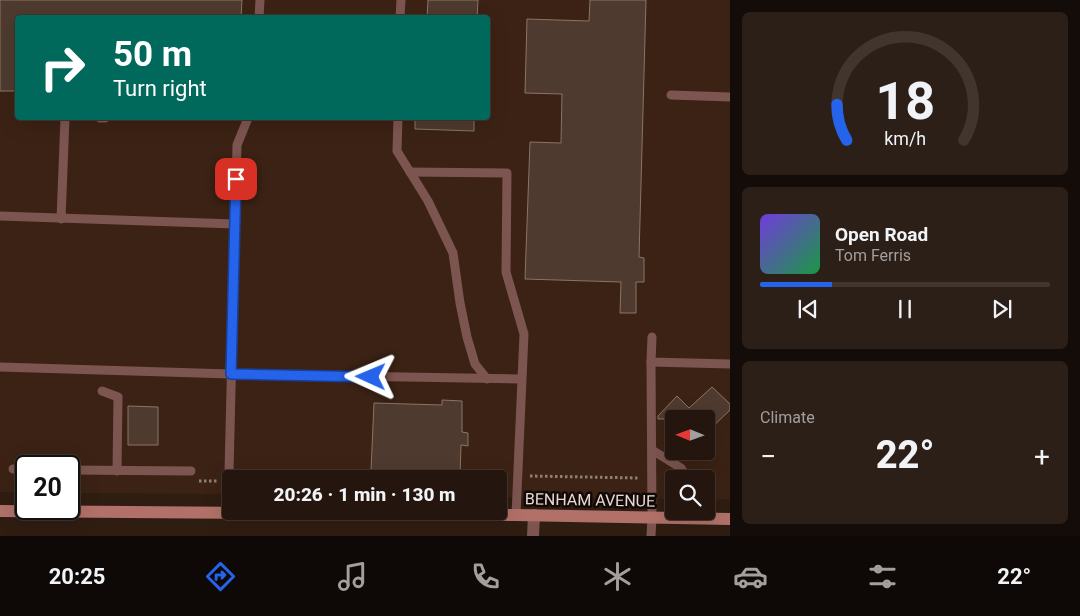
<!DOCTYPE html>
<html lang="en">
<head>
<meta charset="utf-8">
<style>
	:root { --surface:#24160e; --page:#2c1f17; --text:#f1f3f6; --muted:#a39f9e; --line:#41352e; --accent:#2563eb }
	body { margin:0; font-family:Roboto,sans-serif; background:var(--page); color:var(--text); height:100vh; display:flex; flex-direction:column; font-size:19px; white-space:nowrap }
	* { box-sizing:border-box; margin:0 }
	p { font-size:16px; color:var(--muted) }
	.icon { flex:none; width:28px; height:28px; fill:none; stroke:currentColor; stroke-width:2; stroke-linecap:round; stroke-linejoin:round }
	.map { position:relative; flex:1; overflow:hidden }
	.sheet { display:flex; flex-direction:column; gap:12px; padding:12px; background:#140c08; width:350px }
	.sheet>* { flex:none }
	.hud { position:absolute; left:15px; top:15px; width:475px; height:105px; border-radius:5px; box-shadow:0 5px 20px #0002,0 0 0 1px var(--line); background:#00695c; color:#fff; overflow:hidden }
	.needle { width:32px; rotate:271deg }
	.controls { position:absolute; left:665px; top:410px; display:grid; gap:10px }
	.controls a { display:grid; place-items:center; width:50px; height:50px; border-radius:5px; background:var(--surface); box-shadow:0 5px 20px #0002,0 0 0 1px var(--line); font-size:25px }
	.speed { position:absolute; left:15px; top:455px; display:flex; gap:10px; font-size:25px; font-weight:700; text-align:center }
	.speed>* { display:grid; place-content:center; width:65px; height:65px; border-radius:50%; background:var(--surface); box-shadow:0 5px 20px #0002,0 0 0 1px var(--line); line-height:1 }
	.speed .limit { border:2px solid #111; border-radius:8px; background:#fff; color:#111 }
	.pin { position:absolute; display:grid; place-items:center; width:42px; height:42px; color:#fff; margin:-21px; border-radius:10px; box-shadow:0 2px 8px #0006 }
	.me { position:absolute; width:55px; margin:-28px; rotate:271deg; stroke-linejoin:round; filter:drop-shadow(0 0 4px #0008) }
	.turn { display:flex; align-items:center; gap:18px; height:105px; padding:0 15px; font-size:22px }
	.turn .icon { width:65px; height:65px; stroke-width:2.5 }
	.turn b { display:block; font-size:35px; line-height:42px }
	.big { font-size:38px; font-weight:800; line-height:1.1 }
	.sheet .card { flex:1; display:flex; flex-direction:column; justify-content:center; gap:8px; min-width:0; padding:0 18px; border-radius:8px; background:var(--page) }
	.sheet .dial { align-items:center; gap:0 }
	.dial svg { height:130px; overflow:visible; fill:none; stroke:var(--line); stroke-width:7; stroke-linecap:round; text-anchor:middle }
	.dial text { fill:var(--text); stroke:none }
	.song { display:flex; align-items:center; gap:15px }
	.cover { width:60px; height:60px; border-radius:8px; background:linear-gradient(135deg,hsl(260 70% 55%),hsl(140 70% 35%)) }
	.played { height:5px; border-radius:2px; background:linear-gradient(90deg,var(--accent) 25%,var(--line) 25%) }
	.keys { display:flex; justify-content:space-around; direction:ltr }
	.heat { display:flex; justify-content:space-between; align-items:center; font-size:28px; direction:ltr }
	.trip { position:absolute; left:222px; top:470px; width:285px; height:50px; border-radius:5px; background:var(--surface); box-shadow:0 5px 20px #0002,0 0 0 1px var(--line); font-weight:800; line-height:50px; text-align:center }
	.tabs { display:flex; height:80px; justify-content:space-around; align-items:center; background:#0e0906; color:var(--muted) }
	.tabs .icon { width:35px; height:35px }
	.tabs .active { color:var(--accent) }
	.tabs b { font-size:22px; color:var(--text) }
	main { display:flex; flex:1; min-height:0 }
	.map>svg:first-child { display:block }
	.built { fill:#3b2214; fill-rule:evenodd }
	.building { fill:#4e3a2e; stroke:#8b7467 }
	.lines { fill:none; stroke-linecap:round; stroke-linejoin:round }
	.path { stroke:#8f7f76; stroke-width:3; stroke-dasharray:2.5 2.5; stroke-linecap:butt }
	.service { stroke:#7d5550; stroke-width:9 }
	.minor { stroke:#7d5550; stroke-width:12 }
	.secondary { stroke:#b17169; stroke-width:12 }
	.route-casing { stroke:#184099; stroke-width:12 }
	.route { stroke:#2563eb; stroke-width:9 }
	.labels { text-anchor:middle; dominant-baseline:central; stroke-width:5; stroke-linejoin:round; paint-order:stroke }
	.street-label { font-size:16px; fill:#e7dad3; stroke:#120906 }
</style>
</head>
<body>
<main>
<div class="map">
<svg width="730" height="536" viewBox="0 0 730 536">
	<rect width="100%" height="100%" fill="#301d12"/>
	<path class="built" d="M 0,0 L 730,0 L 730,499 L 706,500 L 706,479 L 674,479 L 674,499 L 499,497 L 499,479 L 231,479 L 231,494 L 69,493 L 69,466 L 26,466 L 26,492 L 0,492 ZM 18,18 L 488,18 L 488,118 L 18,118 ZM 674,419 L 706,419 L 706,451 L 674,451 Z"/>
	<g class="building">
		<path d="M 0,0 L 242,0 L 241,18 L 18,18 L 18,91 L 0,91 Z"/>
		<path d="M 428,0 L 478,0 L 477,18 L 427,18 Z"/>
		<path d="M 590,0 L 646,0 L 639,257 L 644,258 L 644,282 L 636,282 L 636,313 L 620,313 L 621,282 L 525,279 L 530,142 L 561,143 L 562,94 L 525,93 L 527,19 L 589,21 Z"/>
		<path d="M 415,118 L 474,118 L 474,131 L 415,129 Z"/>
		<path d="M 712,387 L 730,404 L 730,410 L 706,433 L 706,419 L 658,419 L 658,416 L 677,396 L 689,408 Z"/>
		<path d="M 442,400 L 462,401 L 462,432 L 468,433 L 468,446 L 461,445 L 460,477 L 440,476 L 440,473 L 371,470 L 374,403 L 442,405 Z"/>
		<path d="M 128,406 L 158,407 L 158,445 L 128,445 Z"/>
	</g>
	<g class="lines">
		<g class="path">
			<path d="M 530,476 L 639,478"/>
			<path d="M 496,479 L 507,477"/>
			<path d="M 199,481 L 218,481"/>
		</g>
		<g class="service">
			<path d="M 259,18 L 260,0"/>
			<path d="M 400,18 L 401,0"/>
			<path d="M 671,95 L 730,97"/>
			<path d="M 100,118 L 105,118"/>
			<path d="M 398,118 L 397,151 L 428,201 L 453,253 L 460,303 L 467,337 L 475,364 L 487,379"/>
			<path d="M 410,172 L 507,173 L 506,272 L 524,334 L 516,515"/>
			<path d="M 0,216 L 235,224"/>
			<path d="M 61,219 L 65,118"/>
			<path d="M 652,337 L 651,362 L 730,364"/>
			<path d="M 0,367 L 231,374 L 521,379"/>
			<path d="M 102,391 L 118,397 L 117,471"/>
			<path d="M 652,450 L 681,468 L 687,479"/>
			<path d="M 13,469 L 26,470"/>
			<path d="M 69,470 L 191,471"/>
			<path d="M 228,513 L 237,145 L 248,118"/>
			<path d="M 651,536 L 652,518 L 651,362"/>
		</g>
		<path class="minor" d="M 533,536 L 534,515"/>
		<path class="secondary" d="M 0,511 L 516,515 L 730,519"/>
	</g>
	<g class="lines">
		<g class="route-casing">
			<path id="route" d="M 236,179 L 231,374 L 371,377"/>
		</g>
		<use href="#route" class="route"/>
	</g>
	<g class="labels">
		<g class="street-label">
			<text transform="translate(590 500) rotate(1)">BENHAM AVENUE</text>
		</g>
	</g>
</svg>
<div class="controls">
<a><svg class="needle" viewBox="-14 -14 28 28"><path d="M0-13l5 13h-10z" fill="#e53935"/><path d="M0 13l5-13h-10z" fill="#a39f9e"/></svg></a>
<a><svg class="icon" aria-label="search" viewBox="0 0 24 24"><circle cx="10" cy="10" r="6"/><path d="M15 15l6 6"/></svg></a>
</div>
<div class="speed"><div class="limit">20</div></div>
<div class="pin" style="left:236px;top:179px;background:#d93025"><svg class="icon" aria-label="arrive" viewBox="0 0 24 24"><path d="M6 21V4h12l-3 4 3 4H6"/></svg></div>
<svg class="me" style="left:371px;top:377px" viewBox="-20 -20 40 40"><path d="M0-17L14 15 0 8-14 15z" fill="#2563eb" stroke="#fff" stroke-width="4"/></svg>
<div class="trip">20:26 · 1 min · 130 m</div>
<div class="hud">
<div class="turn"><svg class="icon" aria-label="right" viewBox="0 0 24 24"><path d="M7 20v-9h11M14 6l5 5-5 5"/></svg><div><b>50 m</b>Turn right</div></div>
</div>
</div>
<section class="sheet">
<div class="card dial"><svg viewBox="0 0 100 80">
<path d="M14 69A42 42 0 1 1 86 69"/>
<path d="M14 69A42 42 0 0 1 8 47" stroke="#2563eb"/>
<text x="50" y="56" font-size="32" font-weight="700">18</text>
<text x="50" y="72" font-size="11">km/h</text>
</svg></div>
<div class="card">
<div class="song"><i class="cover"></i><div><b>Open Road</b><p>Tom Ferris</p></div></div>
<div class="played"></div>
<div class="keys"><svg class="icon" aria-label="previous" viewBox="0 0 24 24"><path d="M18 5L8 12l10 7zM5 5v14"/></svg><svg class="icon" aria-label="pause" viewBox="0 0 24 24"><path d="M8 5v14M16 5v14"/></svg><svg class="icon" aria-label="next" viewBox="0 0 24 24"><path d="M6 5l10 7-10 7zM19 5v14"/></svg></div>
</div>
<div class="card"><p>Climate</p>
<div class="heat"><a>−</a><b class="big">22°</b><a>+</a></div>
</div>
</section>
</main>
<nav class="tabs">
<b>20:25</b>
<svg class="icon active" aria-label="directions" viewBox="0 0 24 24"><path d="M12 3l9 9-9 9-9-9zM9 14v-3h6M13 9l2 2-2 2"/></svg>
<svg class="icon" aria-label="music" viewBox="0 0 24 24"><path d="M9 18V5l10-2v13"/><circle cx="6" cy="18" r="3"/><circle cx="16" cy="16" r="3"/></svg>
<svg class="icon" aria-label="phone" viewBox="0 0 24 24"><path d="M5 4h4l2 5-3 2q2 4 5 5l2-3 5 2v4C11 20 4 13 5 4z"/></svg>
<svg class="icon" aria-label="climate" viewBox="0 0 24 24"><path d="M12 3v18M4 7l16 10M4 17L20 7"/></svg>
<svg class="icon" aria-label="car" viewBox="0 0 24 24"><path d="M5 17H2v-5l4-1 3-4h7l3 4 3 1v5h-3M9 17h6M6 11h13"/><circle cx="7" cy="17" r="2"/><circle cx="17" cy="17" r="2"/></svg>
<svg class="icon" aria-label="filters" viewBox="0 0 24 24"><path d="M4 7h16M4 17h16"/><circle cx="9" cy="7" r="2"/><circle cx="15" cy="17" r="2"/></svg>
<b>22°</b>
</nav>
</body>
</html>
